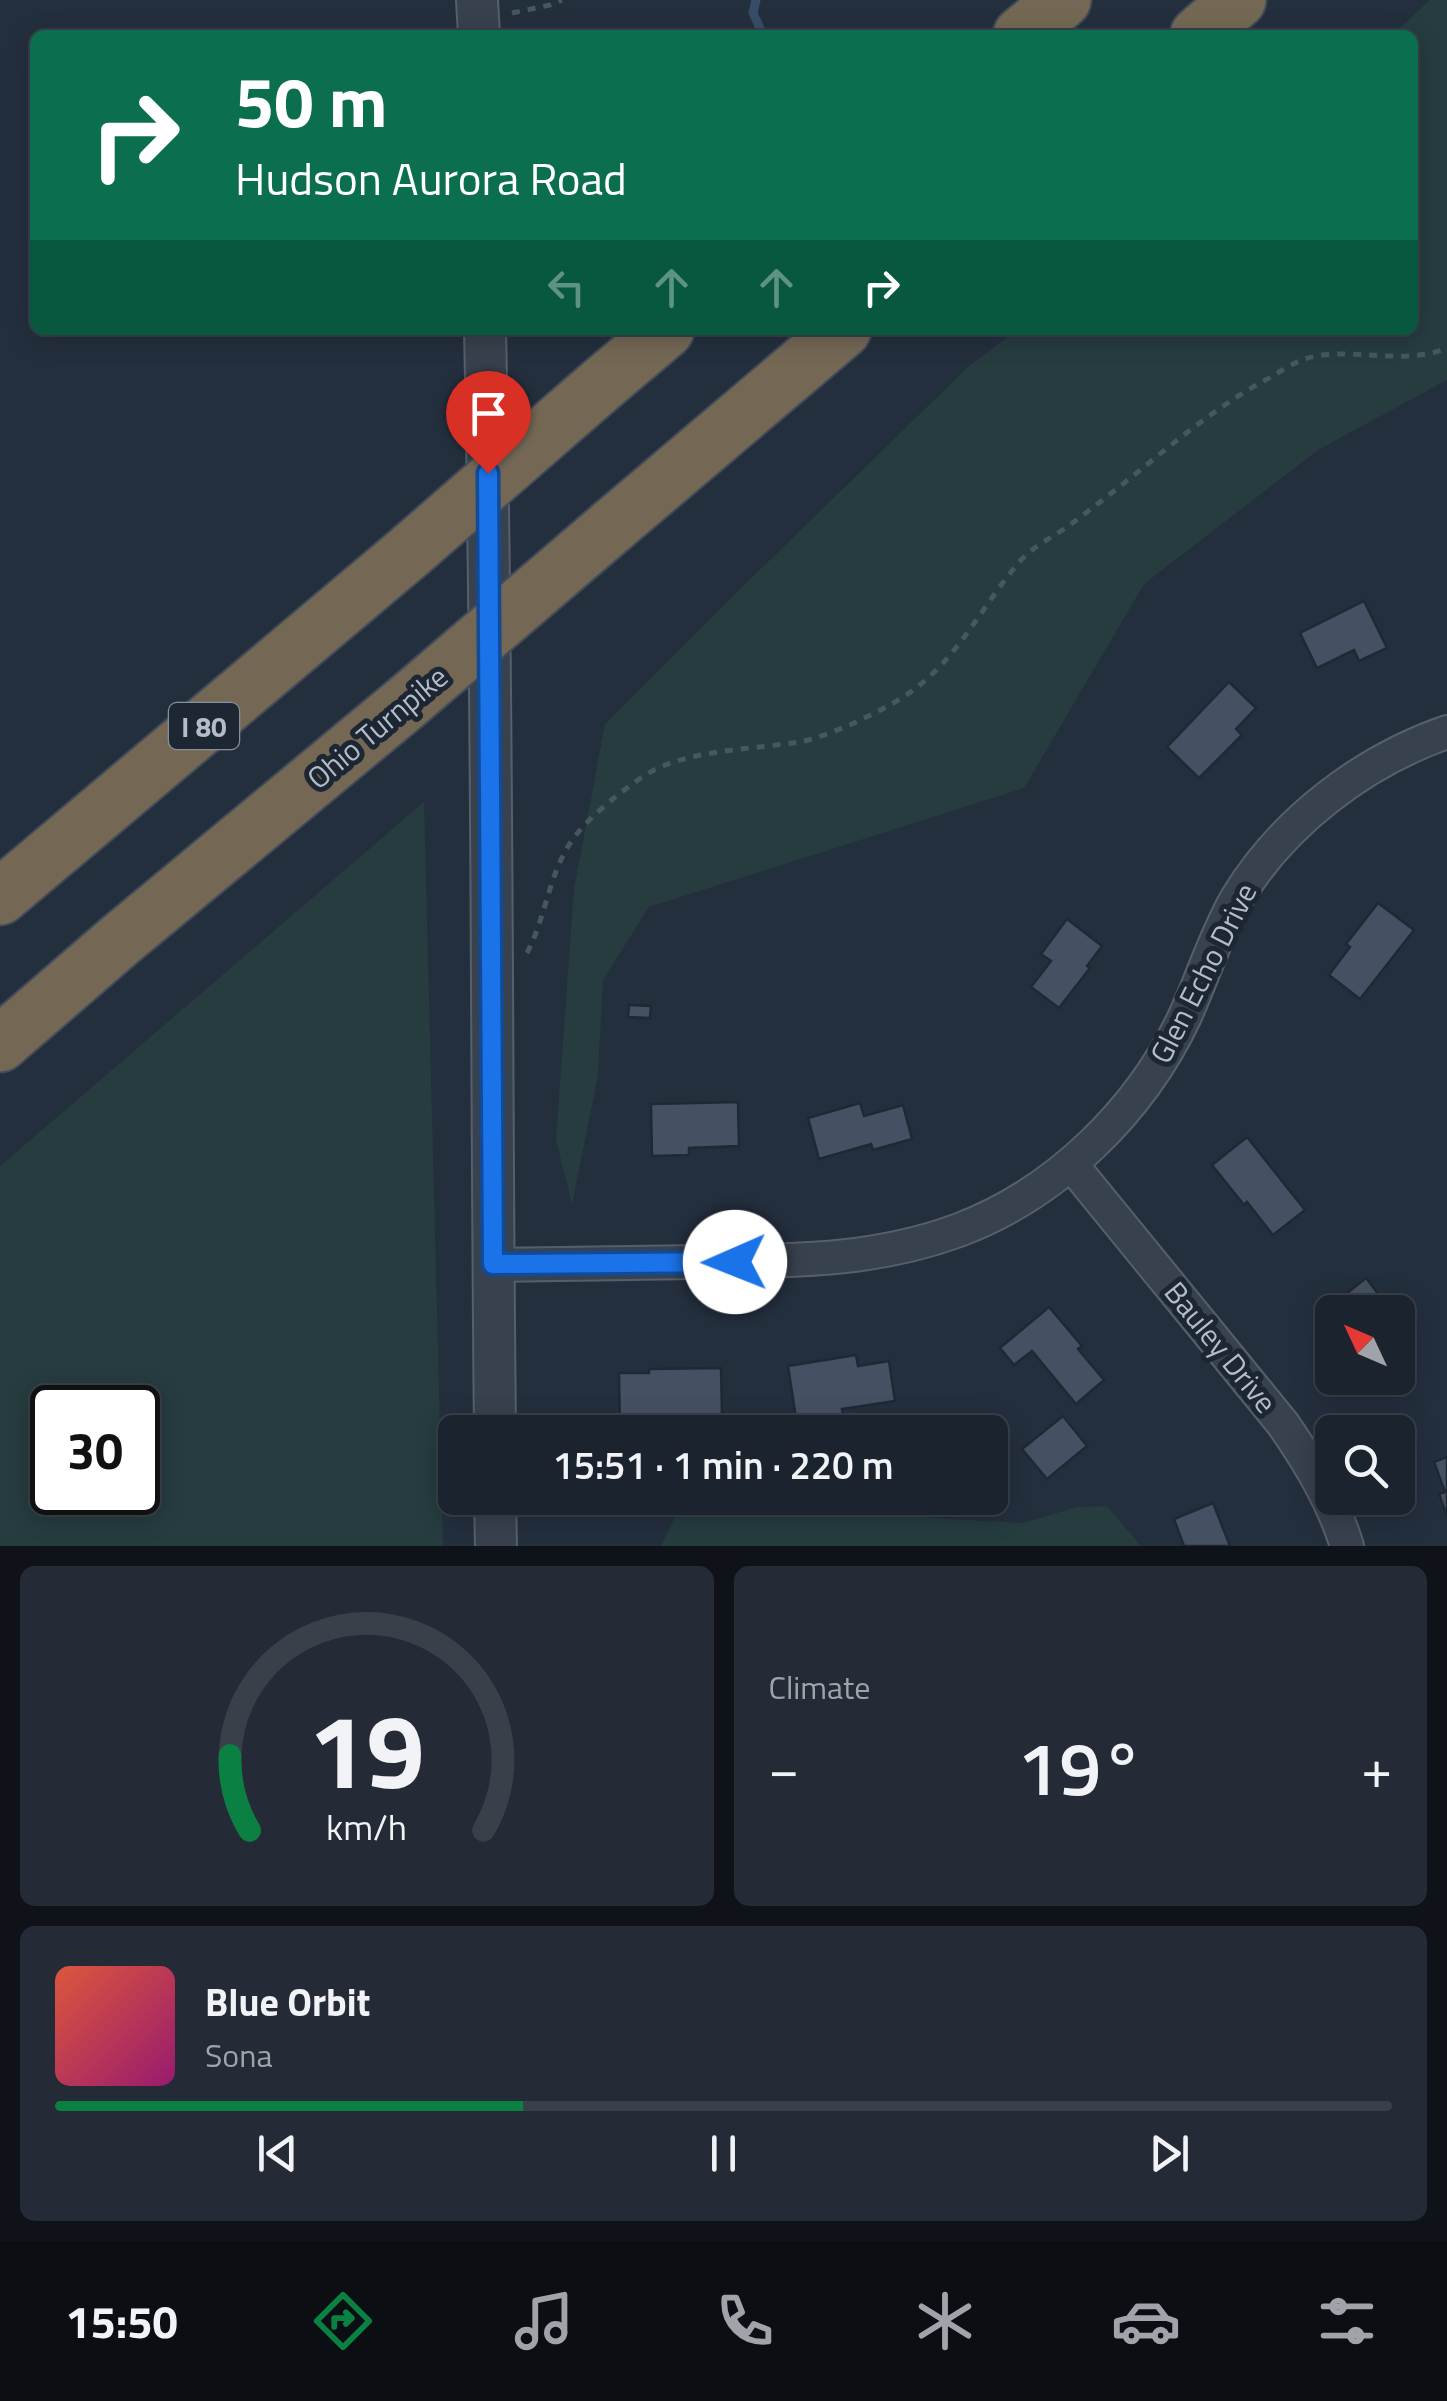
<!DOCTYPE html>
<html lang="en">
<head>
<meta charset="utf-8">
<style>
	:root { --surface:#1b232e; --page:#242b36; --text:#f1f3f6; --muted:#a0a4aa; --line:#39404a; --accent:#0b8043 }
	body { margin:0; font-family:"Titillium Web",sans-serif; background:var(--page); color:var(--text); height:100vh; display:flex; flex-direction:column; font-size:38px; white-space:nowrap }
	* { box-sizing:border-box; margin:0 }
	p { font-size:32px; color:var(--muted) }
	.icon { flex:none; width:55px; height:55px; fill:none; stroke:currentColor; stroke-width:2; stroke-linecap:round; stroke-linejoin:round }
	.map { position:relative; height:1546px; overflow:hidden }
	.panel { display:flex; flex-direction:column; gap:20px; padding:20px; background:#0f1319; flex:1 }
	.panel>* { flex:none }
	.banner { position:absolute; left:30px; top:30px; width:1388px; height:305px; border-radius:15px; box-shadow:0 5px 25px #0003,0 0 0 2px var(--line); background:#0b6e4f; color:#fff; overflow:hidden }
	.needle { width:65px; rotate:314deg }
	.controls { position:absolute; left:1315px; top:1295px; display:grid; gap:20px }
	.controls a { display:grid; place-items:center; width:100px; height:100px; border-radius:15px; background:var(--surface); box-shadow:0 5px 25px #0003,0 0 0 2px var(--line); font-size:50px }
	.speed { position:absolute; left:30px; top:1385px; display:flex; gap:20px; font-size:50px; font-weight:700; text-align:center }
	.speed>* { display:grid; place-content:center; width:130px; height:130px; border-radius:50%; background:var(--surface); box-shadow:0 5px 25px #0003,0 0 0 2px var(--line); line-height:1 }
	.speed .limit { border:5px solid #111; border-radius:15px; background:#fff; color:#111 }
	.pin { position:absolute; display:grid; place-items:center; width:85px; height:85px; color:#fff; margin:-102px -42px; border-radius:50% 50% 50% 0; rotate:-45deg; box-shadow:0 0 10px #0007 }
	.pin .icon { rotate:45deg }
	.me { position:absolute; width:110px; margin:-55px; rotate:269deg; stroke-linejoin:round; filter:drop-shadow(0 0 8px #0008) }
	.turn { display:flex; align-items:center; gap:35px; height:210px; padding:0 40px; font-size:45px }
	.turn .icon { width:130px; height:130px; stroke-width:2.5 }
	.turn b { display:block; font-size:70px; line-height:85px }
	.lanes { display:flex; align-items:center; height:95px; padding:0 40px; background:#0003; justify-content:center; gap:50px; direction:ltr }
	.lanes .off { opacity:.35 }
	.big { font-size:75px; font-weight:600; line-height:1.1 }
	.panel .widget { flex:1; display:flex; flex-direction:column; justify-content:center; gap:15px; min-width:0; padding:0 35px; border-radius:15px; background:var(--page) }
	.panel .dial { align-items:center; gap:0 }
	.dial svg { height:260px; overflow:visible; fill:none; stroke:var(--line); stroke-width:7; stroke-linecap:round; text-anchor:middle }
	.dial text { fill:var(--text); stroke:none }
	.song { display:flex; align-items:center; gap:30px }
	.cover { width:120px; height:120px; border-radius:15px; background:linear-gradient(135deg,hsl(10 70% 55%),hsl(320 70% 35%)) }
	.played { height:10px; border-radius:5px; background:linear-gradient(90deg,var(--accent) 35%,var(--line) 35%) }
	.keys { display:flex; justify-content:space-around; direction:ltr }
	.heat { display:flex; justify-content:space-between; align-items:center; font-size:55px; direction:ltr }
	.panel .tiles { flex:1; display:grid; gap:20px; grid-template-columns:1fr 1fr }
	.widget:last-child { grid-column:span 2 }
	.trip { position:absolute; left:438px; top:1415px; width:570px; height:100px; border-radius:15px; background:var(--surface); box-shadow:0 5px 25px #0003,0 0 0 2px var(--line); font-weight:600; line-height:100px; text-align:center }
	.menu { display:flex; height:160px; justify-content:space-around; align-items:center; background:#0b0e12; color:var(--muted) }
	.menu .icon { width:70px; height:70px }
	.menu .current { color:var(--accent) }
	.menu b { font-size:45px; color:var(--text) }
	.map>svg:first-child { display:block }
	.green { fill:#263c3f; fill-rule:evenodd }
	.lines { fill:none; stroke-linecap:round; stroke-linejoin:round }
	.stream { stroke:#394c67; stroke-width:9 }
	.building { fill:#455162; stroke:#1f2835; stroke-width:2.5 }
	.minor-casing { stroke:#565f6c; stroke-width:36 }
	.tertiary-casing { stroke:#565f6c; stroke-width:44 }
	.motorway-casing { stroke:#434c59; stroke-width:59 }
	.path { stroke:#44595c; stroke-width:5; stroke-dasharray:8 8; stroke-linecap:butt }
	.minor { stroke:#38414e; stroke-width:32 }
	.tertiary { stroke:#38414e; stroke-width:40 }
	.motorway { stroke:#746855; stroke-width:55 }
	.motorway-bridge-casing { stroke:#434c59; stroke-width:59; stroke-linecap:butt }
	.motorway-bridge { stroke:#746855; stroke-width:55 }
	.route-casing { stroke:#114b97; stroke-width:25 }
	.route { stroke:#1a73e8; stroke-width:18 }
	.labels { text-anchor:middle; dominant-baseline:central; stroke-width:10; stroke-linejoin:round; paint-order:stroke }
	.shield { fill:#1d2633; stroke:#878f9c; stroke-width:2.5 }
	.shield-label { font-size:28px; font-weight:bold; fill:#b4bcc9 }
	.street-label { font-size:30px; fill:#b4bcc9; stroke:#1d2633 }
</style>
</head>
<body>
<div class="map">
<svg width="1447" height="1546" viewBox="0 0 1447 1546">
	<rect width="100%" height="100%" fill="#242f3e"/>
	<g class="green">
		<path d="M 1430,0 L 1447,0 L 1447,380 L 1318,450 L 1144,584 L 1024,788 L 649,907 L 603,980 L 598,1075 L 572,1204 L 556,1140 L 574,889 L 605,724 L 732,597 L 967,368 L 1016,330 L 1412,330 L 1412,35 L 1392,35 Z"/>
		<path d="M 424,802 L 443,1546 L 0,1546 L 0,1166 ZM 52,1408 L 138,1408 L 138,1492 L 52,1492 Z"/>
		<path d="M 692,1498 L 838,1498 L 850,1504 L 932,1518 L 1023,1523 L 1077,1507 L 1107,1506 L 1141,1546 L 661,1546 L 676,1515 Z"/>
	</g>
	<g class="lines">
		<path class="stream" d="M 756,0 L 753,13 L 763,35"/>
	</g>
	<g class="building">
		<path d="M 1364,601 L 1387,648 L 1359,661 L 1354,650 L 1317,668 L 1300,633 Z"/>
		<path d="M 1229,682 L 1256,708 L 1236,729 L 1242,735 L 1199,778 L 1167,747 Z"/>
		<path d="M 1378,903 L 1414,930 L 1360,999 L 1329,975 L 1350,947 L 1346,944 Z"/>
		<path d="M 1067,919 L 1102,946 L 1087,966 L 1090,968 L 1059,1008 L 1031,987 L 1051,961 L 1041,954 Z"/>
		<path d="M 629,1005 L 651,1006 L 650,1018 L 628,1017 Z"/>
		<path d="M 738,1102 L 739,1146 L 689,1148 L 689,1155 L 652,1156 L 651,1104 Z"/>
		<path d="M 860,1103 L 864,1116 L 903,1105 L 912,1139 L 873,1150 L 871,1144 L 819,1159 L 808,1118 Z"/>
		<path d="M 1247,1137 L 1305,1210 L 1273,1235 L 1247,1202 L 1244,1205 L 1212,1165 Z"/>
		<path d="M 1366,1278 L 1392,1312 L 1346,1312 L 1337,1301 Z"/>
		<path d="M 1049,1307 L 1082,1346 L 1078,1349 L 1104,1380 L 1076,1404 L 1032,1351 L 1014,1365 L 1000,1348 Z"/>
		<path d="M 856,1355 L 858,1366 L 889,1361 L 895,1401 L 842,1409 L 844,1418 L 797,1425 L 788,1366 Z"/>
		<path d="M 721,1368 L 722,1414 L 691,1415 L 691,1426 L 655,1427 L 655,1432 L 620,1432 L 619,1373 L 649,1373 L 649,1369 Z"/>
		<path d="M 1063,1416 L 1087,1446 L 1047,1479 L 1022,1449 Z"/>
		<path d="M 1447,1457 L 1447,1517 L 1439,1494 L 1445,1492 L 1434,1462 Z"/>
		<path d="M 1213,1503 L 1230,1546 L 1184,1546 L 1174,1519 Z"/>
	</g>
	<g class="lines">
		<g class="minor-casing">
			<g id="minor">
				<path d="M 1071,1164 L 1283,1424 C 1310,1463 1333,1501 1347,1546"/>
				<path d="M 493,1265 C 561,1264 629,1263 698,1262 C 788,1261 873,1262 959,1230 C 1057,1193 1141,1110 1185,1016 C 1203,977 1215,936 1237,898 C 1283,822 1363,761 1447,732"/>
			</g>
		</g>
		<g class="tertiary-casing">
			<g id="tertiary">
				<path d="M 477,0 L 479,35"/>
				<path d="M 485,330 C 493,697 491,1065 495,1432"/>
				<path d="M 495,1498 L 496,1546"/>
			</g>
		</g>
		<g class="motorway-casing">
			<g id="motorway">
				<path d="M 1021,35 L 1063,0"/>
				<path d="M 1198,35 L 1238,0"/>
				<path d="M 601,385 L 666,330"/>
				<path d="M 611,527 L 843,330"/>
				<path d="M 0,897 L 408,553"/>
				<path d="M 0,1044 L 119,941 L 407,702"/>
			</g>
		</g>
		<g class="path">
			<path d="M 512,13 L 550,5 L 562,0"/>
			<path d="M 527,953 C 547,915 549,869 576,835 C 587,821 601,809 614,798 C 629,786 647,772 665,765 C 708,749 755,749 799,742 C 828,737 878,713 903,697 C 956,664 981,606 1021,560 C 1033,547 1049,539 1064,529 C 1076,521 1088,511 1100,502 C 1156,459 1208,410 1271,377 C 1281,371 1293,363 1304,359 C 1350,345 1403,367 1447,348"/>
		</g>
		<use href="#minor" class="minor"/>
		<use href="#tertiary" class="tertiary"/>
		<use href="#motorway" class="motorway"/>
		<g class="motorway-bridge-casing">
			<g id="motorway-bridge">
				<path d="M 408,553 L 601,385"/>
				<path d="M 407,702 L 611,527"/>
			</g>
		</g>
		<use href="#motorway-bridge" class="motorway-bridge"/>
	</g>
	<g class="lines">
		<g class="route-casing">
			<path id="route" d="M 488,473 L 493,1264 L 735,1262"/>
		</g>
		<use href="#route" class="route"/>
	</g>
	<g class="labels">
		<rect class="shield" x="169" y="703" width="70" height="46" rx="8"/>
		<g class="shield-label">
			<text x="204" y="726">I 80</text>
		</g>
		<g class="street-label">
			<text transform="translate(377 727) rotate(-40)">Ohio Turnpike</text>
			<text transform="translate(1203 973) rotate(-63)">Glen Echo Drive</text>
			<text transform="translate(1221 1347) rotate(51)">Bauley Drive</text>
		</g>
	</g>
</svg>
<div class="controls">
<a><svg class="needle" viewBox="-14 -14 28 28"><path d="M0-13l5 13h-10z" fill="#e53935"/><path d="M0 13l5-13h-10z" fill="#a0a4aa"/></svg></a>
<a><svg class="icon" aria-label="search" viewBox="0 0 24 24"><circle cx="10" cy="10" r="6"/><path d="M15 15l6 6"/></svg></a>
</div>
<div class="speed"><div class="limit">30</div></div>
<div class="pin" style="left:488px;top:473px;background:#d93025"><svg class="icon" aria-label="arrive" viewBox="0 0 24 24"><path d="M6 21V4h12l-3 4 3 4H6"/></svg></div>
<svg class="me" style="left:735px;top:1262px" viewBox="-20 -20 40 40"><circle r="19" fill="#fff"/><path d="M0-13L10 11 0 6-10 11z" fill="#1a73e8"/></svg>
<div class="trip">15:51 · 1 min · 220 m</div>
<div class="banner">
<div class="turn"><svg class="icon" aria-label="right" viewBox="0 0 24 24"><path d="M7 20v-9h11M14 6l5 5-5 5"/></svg><div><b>50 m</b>Hudson Aurora Road</div></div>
<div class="lanes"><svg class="icon off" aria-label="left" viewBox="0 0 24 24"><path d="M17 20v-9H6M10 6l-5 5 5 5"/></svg><svg class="icon off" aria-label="ahead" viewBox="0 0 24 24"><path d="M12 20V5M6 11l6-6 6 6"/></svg><svg class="icon off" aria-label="ahead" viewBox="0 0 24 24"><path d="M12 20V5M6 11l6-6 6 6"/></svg><svg class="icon" aria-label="right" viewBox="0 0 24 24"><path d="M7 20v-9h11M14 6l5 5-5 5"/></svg></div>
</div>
</div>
<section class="panel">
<div class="tiles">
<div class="widget dial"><svg viewBox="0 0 100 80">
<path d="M14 69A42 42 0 1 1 86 69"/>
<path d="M14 69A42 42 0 0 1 8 46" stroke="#0b8043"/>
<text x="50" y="56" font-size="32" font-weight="700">19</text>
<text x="50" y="72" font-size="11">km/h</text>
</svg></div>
<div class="widget"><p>Climate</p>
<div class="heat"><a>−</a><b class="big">19°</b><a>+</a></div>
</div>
<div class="widget">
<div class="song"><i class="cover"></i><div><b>Blue Orbit</b><p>Sona</p></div></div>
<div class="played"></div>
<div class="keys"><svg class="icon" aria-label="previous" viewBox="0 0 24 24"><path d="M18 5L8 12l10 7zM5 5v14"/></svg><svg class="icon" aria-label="pause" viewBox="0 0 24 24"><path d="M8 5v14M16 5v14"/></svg><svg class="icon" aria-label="next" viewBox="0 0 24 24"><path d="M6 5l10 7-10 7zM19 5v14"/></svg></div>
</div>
</div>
</section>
<nav class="menu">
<b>15:50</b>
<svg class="icon current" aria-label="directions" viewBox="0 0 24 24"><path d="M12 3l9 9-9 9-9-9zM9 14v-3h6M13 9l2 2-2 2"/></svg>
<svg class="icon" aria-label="music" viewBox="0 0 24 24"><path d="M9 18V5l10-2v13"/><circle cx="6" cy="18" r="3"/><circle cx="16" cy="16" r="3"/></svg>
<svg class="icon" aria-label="phone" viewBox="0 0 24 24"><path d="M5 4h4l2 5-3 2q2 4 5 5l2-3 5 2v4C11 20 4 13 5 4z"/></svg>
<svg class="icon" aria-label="climate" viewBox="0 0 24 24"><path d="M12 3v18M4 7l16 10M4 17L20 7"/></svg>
<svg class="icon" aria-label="car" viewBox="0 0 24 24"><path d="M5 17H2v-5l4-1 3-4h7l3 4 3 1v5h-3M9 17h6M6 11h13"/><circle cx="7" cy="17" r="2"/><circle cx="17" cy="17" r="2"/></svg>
<svg class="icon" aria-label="filters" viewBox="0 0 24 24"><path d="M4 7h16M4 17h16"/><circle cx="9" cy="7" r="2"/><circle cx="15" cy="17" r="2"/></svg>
</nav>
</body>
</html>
